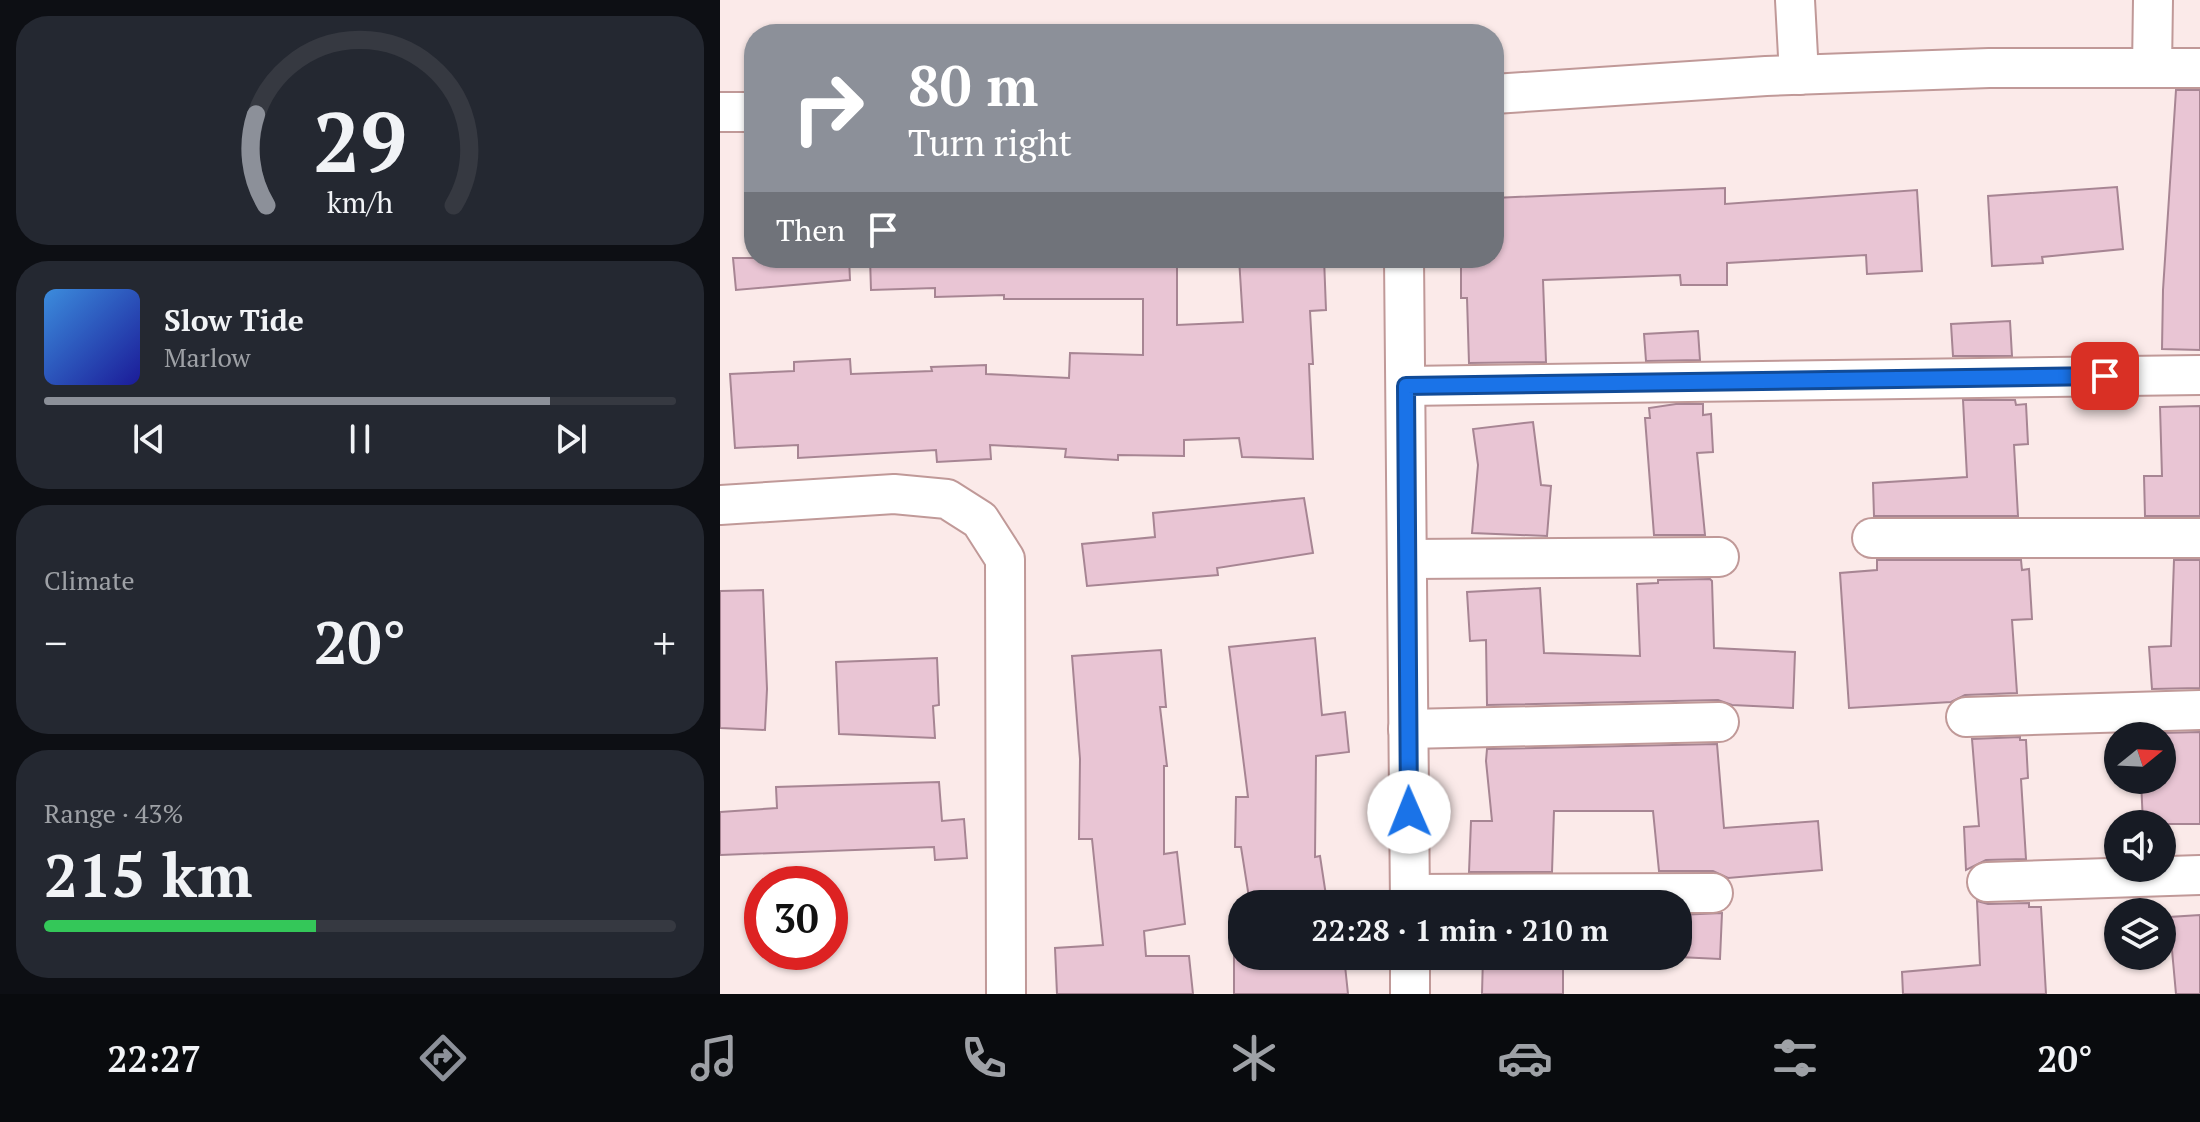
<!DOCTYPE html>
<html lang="en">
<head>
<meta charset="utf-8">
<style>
	:root { --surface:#171b24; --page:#242831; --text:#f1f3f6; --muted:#9ea1a6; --line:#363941; --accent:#8c9099 }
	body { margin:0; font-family:"PT Serif",serif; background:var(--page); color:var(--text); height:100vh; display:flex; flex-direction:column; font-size:30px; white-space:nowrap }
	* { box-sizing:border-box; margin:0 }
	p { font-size:26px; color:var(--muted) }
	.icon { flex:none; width:44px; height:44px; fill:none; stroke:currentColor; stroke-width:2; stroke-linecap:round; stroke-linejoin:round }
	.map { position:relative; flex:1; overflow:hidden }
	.side { display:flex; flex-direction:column; gap:16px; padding:16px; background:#0d0f14; width:720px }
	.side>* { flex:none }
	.banner { position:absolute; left:24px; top:24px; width:760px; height:244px; border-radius:32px; box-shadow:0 2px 6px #0004; background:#8c9099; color:#fff; overflow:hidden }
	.needle { width:52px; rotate:72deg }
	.tools { position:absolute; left:1384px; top:722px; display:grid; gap:16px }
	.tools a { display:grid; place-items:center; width:72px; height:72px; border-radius:50%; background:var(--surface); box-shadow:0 2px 6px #0004; font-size:40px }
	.speed { position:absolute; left:24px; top:866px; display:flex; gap:16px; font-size:40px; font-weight:700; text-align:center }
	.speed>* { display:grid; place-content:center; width:104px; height:104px; border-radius:50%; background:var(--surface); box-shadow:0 2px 6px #0004; line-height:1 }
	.speed .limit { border:12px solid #d22; background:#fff; color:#111 }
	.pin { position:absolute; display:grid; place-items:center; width:68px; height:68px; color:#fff; margin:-34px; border-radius:16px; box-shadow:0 4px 12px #0006 }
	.me { position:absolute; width:88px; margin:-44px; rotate:359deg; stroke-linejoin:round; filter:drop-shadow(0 0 6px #0008) }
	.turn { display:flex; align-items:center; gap:28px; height:168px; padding:0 32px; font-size:36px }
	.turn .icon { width:104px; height:104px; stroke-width:2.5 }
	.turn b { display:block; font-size:56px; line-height:68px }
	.then { display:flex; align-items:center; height:76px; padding:0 32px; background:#0003; gap:16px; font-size:30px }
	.big { font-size:60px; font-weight:800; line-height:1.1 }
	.side .tile { flex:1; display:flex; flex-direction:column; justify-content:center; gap:12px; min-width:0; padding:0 28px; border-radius:32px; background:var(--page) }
	.side .dial { align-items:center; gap:0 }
	.dial svg { height:208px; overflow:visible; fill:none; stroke:var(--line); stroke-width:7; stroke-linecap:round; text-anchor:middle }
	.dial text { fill:var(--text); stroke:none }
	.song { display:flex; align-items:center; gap:24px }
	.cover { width:96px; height:96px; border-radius:12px; background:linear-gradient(135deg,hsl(210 70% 55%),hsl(240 70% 35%)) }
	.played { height:8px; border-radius:4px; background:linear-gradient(90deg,var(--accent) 80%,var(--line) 80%) }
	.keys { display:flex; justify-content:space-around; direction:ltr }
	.heat { display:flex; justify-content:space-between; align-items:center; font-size:44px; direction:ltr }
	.charge { height:12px; border-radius:6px; background:linear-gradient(90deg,#34c759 43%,var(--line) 0) }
	.trip { position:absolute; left:508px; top:890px; width:464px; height:80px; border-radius:32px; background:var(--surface); box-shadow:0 2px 6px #0004; font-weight:800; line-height:80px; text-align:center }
	.dock { display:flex; height:128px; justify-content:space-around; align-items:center; background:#090b0e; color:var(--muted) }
	.dock .icon { width:56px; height:56px }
	.dock .selected { color:var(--accent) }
	.dock b { font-size:36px; color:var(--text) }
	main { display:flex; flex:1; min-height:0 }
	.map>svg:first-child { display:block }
	.building { fill:#e9c5d4; stroke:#a78593; stroke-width:2 }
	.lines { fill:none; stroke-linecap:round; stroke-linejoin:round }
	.minor-casing { stroke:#c09998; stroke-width:42 }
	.minor { stroke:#fff; stroke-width:38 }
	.route-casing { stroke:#114b97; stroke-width:20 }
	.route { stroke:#1a73e8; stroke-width:14 }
</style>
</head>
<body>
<main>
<section class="side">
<div class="tile dial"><svg viewBox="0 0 100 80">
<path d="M14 69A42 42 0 1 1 86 69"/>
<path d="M14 69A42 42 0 0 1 10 34" stroke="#8c9099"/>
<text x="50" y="56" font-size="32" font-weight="700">29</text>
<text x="50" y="72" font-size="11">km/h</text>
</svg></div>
<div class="tile">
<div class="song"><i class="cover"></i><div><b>Slow Tide</b><p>Marlow</p></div></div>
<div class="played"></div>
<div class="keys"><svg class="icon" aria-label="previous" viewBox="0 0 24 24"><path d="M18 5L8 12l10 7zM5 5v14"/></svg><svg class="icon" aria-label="pause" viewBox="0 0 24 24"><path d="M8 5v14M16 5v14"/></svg><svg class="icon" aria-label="next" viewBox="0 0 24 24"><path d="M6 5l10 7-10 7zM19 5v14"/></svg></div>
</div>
<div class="tile"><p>Climate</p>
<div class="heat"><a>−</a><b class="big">20°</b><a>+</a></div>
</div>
<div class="tile"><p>Range · 43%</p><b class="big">215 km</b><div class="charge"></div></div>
</section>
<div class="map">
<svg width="1480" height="994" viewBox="0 0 1480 994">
	<rect width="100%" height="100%" fill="#fbeae9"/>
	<g class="building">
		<path d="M 1456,90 L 1480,90 L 1480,350 L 1442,349 L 1443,290 Z"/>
		<path d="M 1397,187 L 1403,249 L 1322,257 L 1323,263 L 1272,266 L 1268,196 Z"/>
		<path d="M 1005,188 L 1005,204 L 1197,190 L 1202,271 L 1147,274 L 1146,255 L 1007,263 L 1007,285 L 961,285 L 960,275 L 823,280 L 826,362 L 749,363 L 747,298 L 741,298 L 741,258 L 774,258 L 774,198 Z"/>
		<path d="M 13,258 L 129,258 L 130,280 L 16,290 Z"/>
		<path d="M 150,258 L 457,258 L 457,325 L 523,322 L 519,258 L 604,258 L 606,310 L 590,311 L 593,364 L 589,364 L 593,459 L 522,457 L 519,438 L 464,440 L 464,456 L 398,455 L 398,460 L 345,457 L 346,449 L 270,445 L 271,459 L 217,462 L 216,450 L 78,458 L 78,445 L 15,448 L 10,374 L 74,371 L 74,362 L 130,359 L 131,374 L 212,371 L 211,367 L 266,365 L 266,374 L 349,378 L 350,353 L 423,355 L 423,299 L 284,299 L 284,295 L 215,297 L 215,288 L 151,290 Z"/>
		<path d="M 1290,321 L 1292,356 L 1233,356 L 1231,324 Z"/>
		<path d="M 978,331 L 980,360 L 926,361 L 924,334 Z"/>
		<path d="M 1243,400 L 1295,400 L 1296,405 L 1306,404 L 1308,444 L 1294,445 L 1298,516 L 1154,516 L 1153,483 L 1247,477 Z"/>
		<path d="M 956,404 L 983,404 L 983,415 L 991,414 L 993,452 L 977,453 L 985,535 L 934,535 L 925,418 L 930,418 L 929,408 Z"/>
		<path d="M 1480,406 L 1480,516 L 1425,516 L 1424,476 L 1442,476 L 1440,407 Z"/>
		<path d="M 813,422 L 821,485 L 831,486 L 827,536 L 752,533 L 758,465 L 753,429 Z"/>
		<path d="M 584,498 L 593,553 L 497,568 L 498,575 L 367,586 L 362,544 L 435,537 L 433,513 Z"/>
		<path d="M 1157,560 L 1301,560 L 1302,570 L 1309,569 L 1312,619 L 1292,620 L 1297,693 L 1245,695 L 1231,702 L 1129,708 L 1120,573 L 1157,570 Z"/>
		<path d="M 1454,560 L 1480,560 L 1480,688 L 1432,689 L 1429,647 L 1451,646 Z"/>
		<path d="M 990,579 L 992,581 L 994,648 L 1075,652 L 1073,708 L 1012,705 L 998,700 L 767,705 L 766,640 L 750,641 L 747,592 L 820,588 L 824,653 L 920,656 L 917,584 L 938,583 L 938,580 Z"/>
		<path d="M 43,590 L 47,689 L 45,730 L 0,728 L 0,591 Z"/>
		<path d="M 595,638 L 602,715 L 625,712 L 629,752 L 596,756 L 595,857 L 600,856 L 607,902 L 530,904 L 521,847 L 515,847 L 516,797 L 528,797 L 509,647 Z"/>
		<path d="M 441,650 L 446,707 L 440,707 L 447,766 L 444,766 L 444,854 L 457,852 L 465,924 L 424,931 L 426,956 L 469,956 L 473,994 L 337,994 L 335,948 L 383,945 L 372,839 L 359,839 L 360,759 L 352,656 Z"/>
		<path d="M 217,658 L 219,705 L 213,706 L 215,738 L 119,734 L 116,662 Z"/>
		<path d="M 1480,732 L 1480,824 L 1423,824 L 1421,780 L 1442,780 L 1442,733 Z"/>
		<path d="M 1300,737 L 1300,740 L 1306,740 L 1308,778 L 1301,779 L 1306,859 L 1266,860 L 1246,870 L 1244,827 L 1259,826 L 1252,739 Z"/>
		<path d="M 997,744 L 1004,828 L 1098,821 L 1102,870 L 1008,878 L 993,871 L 939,871 L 933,811 L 834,811 L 832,872 L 749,872 L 751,821 L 772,821 L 766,761 L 767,749 Z"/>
		<path d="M 219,782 L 222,821 L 244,819 L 247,858 L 215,860 L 214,847 L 0,855 L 0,812 L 57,808 L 56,787 Z"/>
		<path d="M 1257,901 L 1268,904 L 1309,903 L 1309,907 L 1321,907 L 1326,994 L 1183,994 L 1182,972 L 1260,965 Z"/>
		<path d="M 1002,913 L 1000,959 L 958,957 L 958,915 Z"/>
		<path d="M 1480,915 L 1480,994 L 1456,994 L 1449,917 Z"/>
		<path d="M 514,956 L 624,956 L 628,994 L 514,994 Z"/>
		<path d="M 763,956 L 843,956 L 843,994 L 762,994 Z"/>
	</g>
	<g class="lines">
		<g class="minor-casing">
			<g id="minor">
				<path d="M 1075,0 L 1079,75"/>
				<path d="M 1432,68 L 1433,0"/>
				<path d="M 774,94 L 1046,76 L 1269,68 L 1480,68"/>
				<path d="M 0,112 L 34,112"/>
				<path d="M 684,258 L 690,904"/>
				<path d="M 686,386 L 1480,375"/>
				<path d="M 0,505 L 174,494 L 227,499 L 260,520 L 285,559 L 286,994"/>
				<path d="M 1152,538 L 1480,538"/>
				<path d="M 687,559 L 999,557"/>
				<path d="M 1246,717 L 1480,710"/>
				<path d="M 688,729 L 999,722"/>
				<path d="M 1267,882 L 1480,875"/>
				<path d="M 690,894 L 993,893"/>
				<path d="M 690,956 L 690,994"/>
			</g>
		</g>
		<use href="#minor" class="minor"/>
	</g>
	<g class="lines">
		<g class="route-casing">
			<path id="route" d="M 689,812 L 686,386 L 1385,376"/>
		</g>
		<use href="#route" class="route"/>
	</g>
</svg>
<div class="tools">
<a><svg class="needle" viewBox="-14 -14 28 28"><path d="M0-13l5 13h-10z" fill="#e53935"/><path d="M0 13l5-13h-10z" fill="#9ea1a6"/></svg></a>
<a><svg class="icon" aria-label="sound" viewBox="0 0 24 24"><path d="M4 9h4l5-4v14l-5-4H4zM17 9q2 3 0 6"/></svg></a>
<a><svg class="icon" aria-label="layers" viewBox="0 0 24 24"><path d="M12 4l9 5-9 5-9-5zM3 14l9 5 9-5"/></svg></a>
</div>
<div class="speed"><div class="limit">30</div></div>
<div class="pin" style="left:1385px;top:376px;background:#d93025"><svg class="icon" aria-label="arrive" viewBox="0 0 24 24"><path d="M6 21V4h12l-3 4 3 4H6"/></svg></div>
<svg class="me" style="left:689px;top:812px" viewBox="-20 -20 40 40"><circle r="19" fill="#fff"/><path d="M0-13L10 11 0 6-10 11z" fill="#1a73e8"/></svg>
<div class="trip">22:28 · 1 min · 210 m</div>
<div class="banner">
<div class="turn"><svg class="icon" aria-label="right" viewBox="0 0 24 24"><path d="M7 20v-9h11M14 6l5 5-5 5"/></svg><div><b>80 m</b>Turn right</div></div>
<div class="then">Then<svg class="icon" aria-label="arrive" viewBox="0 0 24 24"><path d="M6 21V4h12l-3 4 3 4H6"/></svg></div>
</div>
</div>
</main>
<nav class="dock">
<b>22:27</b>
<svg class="icon selected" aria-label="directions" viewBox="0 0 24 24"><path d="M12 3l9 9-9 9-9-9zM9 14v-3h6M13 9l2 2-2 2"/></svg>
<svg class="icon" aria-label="music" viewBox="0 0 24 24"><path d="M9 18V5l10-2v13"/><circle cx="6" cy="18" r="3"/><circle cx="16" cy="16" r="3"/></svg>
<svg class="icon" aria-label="phone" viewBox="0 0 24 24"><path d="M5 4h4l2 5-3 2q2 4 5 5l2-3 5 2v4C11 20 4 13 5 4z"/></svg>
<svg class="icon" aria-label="climate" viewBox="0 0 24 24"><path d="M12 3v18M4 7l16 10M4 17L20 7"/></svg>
<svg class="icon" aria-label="car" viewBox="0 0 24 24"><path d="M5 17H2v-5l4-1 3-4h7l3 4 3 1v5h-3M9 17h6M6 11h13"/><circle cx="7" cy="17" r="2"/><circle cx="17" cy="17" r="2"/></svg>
<svg class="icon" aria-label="filters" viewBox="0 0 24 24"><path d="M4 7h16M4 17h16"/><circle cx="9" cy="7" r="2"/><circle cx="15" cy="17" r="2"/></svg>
<b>20°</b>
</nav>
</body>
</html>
